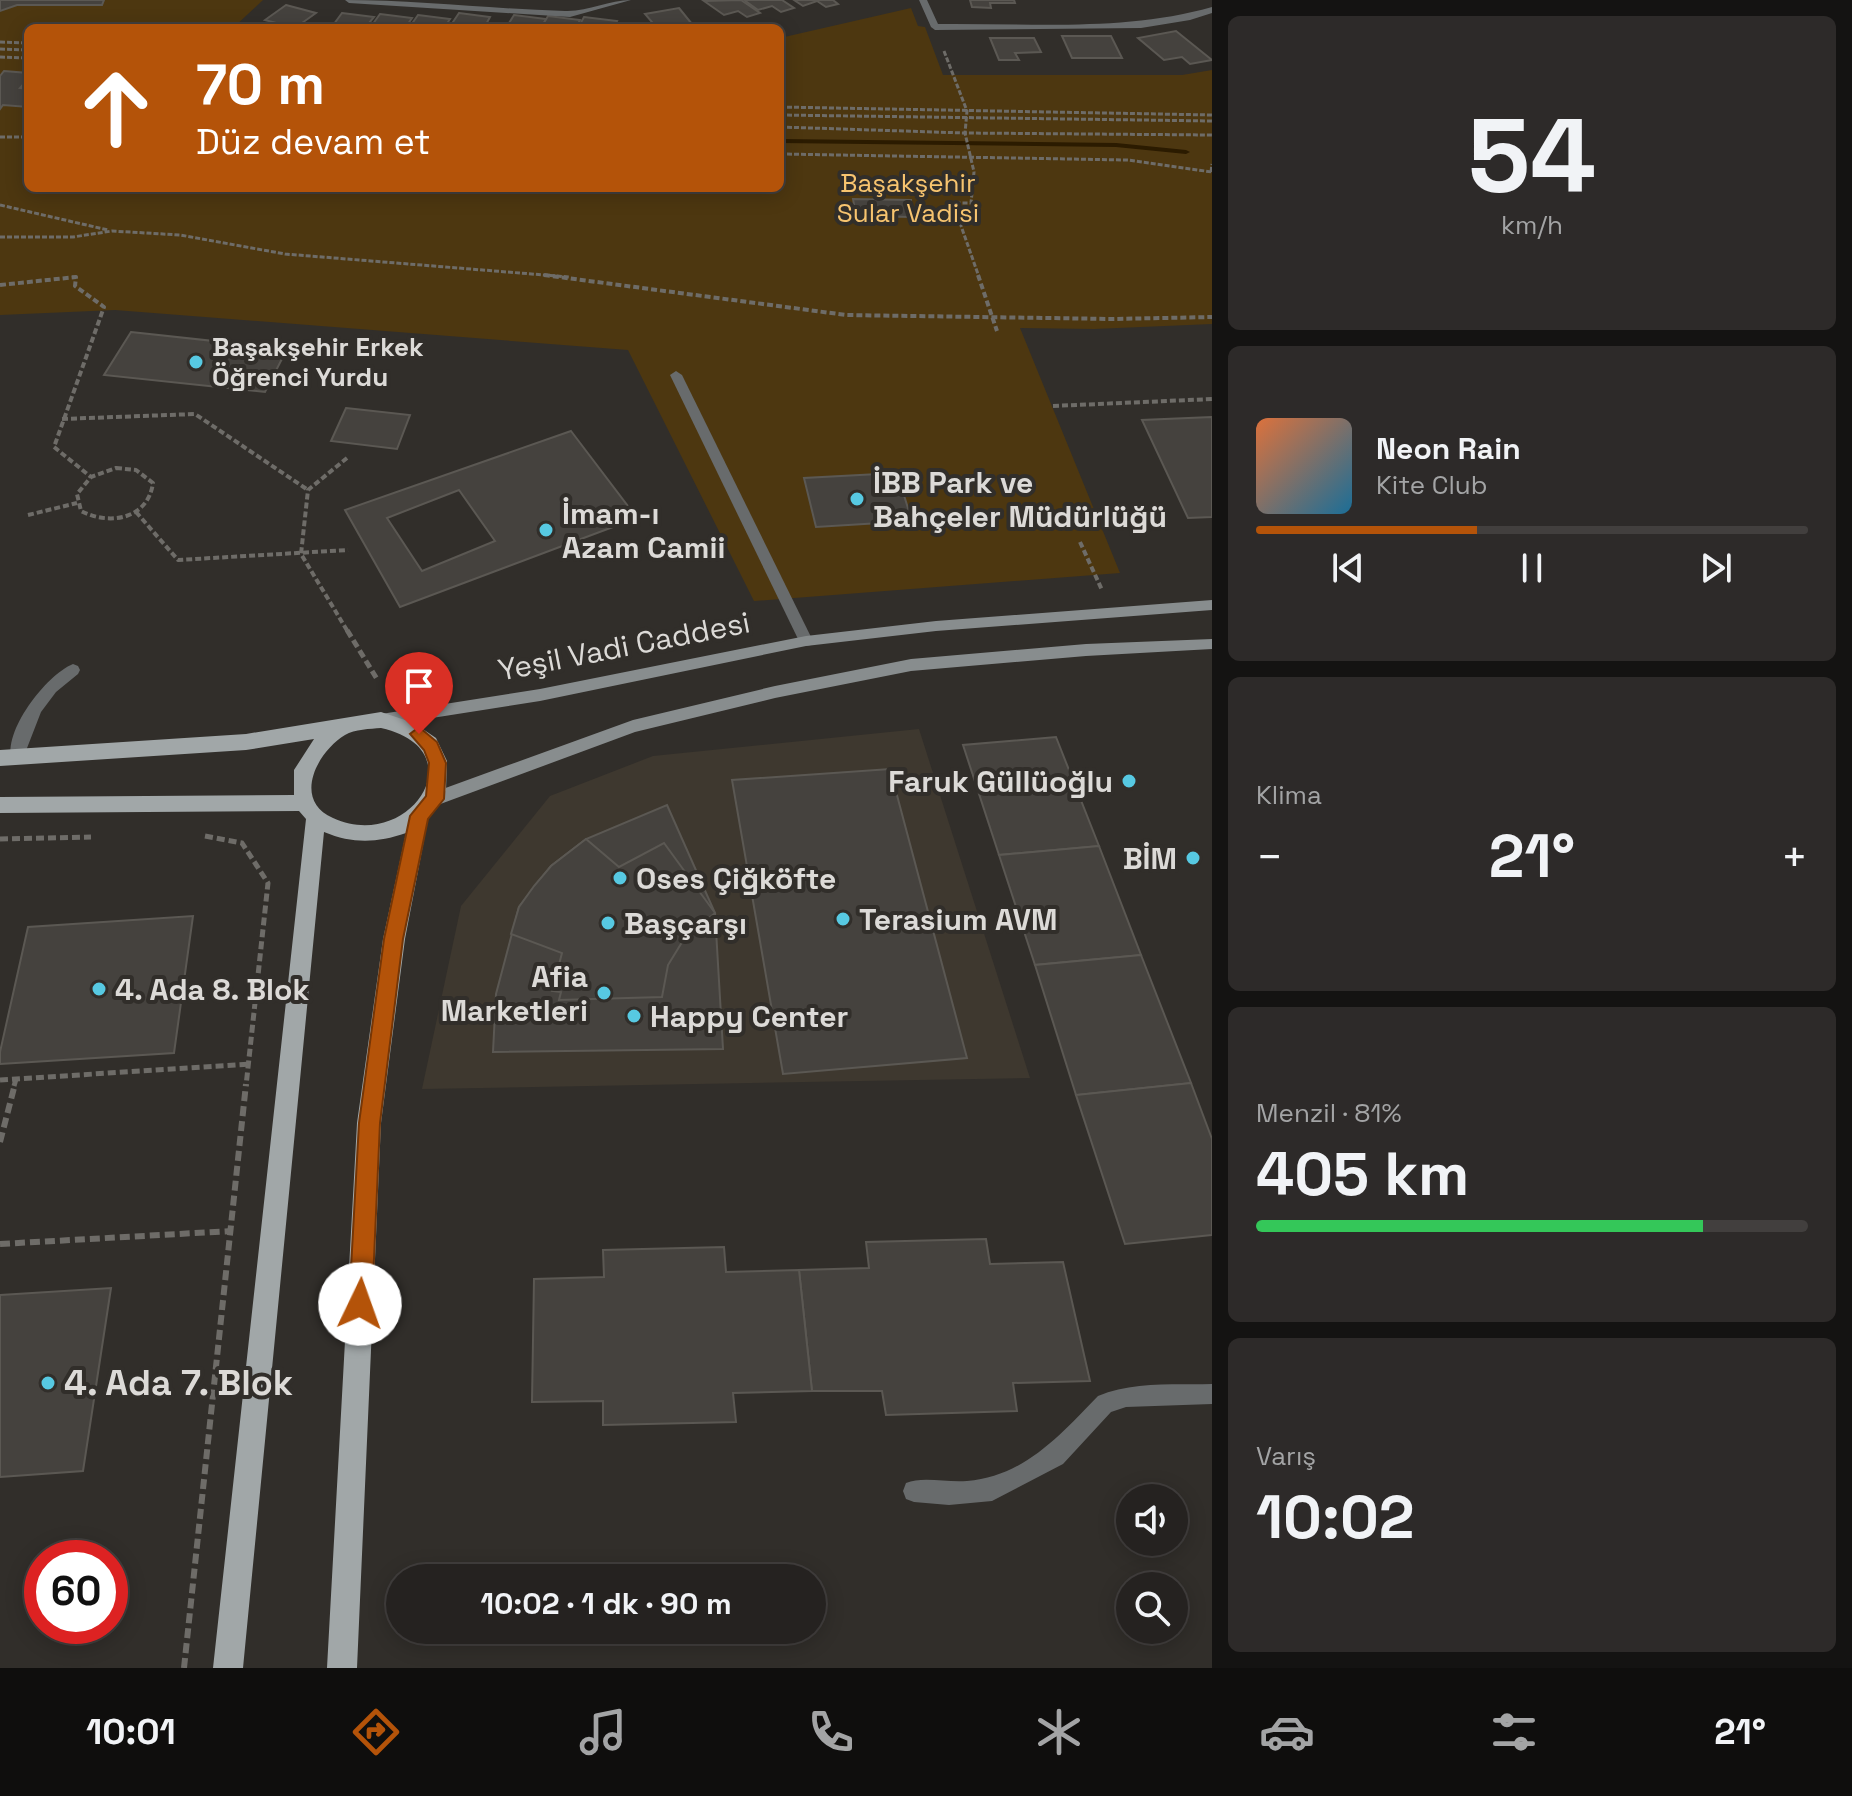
<!DOCTYPE html>
<html lang="tr">
<head>
<meta charset="utf-8">
<style>
	:root { --surface:#252220; --page:#2d2a29; --text:#f1f3f6; --muted:#a3a4a5; --line:#423f3e; --accent:#b45309 }
	body { margin:0; font-family:"Space Grotesk",sans-serif; background:var(--page); color:var(--text); height:100vh; display:flex; flex-direction:column; font-size:30px; white-space:nowrap }
	* { box-sizing:border-box; margin:0 }
	p { font-size:26px; color:var(--muted) }
	.icon { flex:none; width:44px; height:44px; fill:none; stroke:currentColor; stroke-width:2; stroke-linecap:round; stroke-linejoin:round }
	.map { position:relative; flex:1; overflow:hidden }
	.sheet { display:flex; flex-direction:column; gap:16px; padding:16px; background:#141312; width:640px }
	.sheet>* { flex:none }
	.top-card { position:absolute; left:24px; top:24px; width:760px; height:168px; border-radius:12px; box-shadow:0 4px 20px #0003,0 0 0 2px var(--line); background:#b45309; color:#fff; overflow:hidden }
	.controls { position:absolute; left:1116px; top:1484px; display:grid; gap:16px }
	.controls a { display:grid; place-items:center; width:72px; height:72px; border-radius:50%; background:var(--surface); box-shadow:0 4px 20px #0003,0 0 0 2px var(--line); font-size:40px }
	.speed { position:absolute; left:24px; top:1540px; display:flex; gap:16px; font-size:40px; font-weight:700; text-align:center }
	.speed>* { display:grid; place-content:center; width:104px; height:104px; border-radius:50%; background:var(--surface); box-shadow:0 4px 20px #0003,0 0 0 2px var(--line); line-height:1 }
	.speed .limit { border:12px solid #d22; background:#fff; color:#111 }
	.pin { position:absolute; display:grid; place-items:center; width:68px; height:68px; color:#fff; margin:-82px -34px; border-radius:50% 50% 50% 0; rotate:-45deg; box-shadow:0 0 8px #0007 }
	.pin .icon { rotate:45deg }
	.me { position:absolute; width:88px; margin:-44px; rotate:3deg; stroke-linejoin:round; filter:drop-shadow(0 0 6px #0008) }
	.turn { display:flex; align-items:center; gap:28px; height:168px; padding:0 40px; font-size:36px }
	.turn .icon { width:104px; height:104px; stroke-width:2.5 }
	.turn b { display:block; font-size:56px; line-height:68px }
	.big { font-size:60px; font-weight:600; line-height:1.1 }
	.sheet .widget { flex:1; display:flex; flex-direction:column; justify-content:center; gap:12px; min-width:0; padding:0 28px; border-radius:12px; background:var(--page) }
	.sheet .dial { align-items:center; gap:0 }
	.dial b { font-size:104px; line-height:1 }
	.song { display:flex; align-items:center; gap:24px }
	.cover { width:96px; height:96px; border-radius:12px; background:linear-gradient(135deg,hsl(20 70% 55%),hsl(200 70% 35%)) }
	.played { height:8px; border-radius:4px; background:linear-gradient(90deg,var(--accent) 40%,var(--line) 40%) }
	.keys { display:flex; justify-content:space-around; direction:ltr }
	.heat { display:flex; justify-content:space-between; align-items:center; font-size:44px; direction:ltr }
	.charge { height:12px; border-radius:6px; background:linear-gradient(90deg,#34c759 81%,var(--line) 0) }
	.trip { position:absolute; left:386px; top:1564px; width:440px; height:80px; border-radius:40px; background:var(--surface); box-shadow:0 4px 20px #0003,0 0 0 2px var(--line); font-weight:600; line-height:80px; text-align:center }
	.menu { display:flex; height:128px; justify-content:space-around; align-items:center; background:#0f0e0d; color:var(--muted) }
	.menu .icon { width:56px; height:56px }
	.menu .active { color:var(--accent) }
	.menu b { font-size:36px; color:var(--text) }
	main { display:flex; flex:1; min-height:0 }
	.map>svg:first-child { display:block }
	.built { fill:#3e382f }
	.green { fill:#4d3710 }
	.lines { fill:none; stroke-linecap:round; stroke-linejoin:round }
	.stream { fill:#2b1b00; fill-rule:evenodd }
	.building { fill:#45423e; stroke:#5b5853; stroke-width:2; fill-rule:evenodd }
	.path-far3 { stroke:#6e6c68; stroke-width:3; stroke-dasharray:5 2; stroke-linecap:butt }
	.path-far2 { stroke:#6e6c68; stroke-width:4; stroke-dasharray:6 3; stroke-linecap:butt }
	.path-far1 { stroke:#6e6c68; stroke-width:5; stroke-dasharray:8 4; stroke-linecap:butt }
	.path { stroke:#6e6c68; stroke-width:6; stroke-dasharray:10 5; stroke-linecap:butt }
	.lane { fill:#686b6c; fill-rule:evenodd }
	.secondary { fill:#888d8e; fill-rule:evenodd }
	.primary { fill:#a1a7a8; fill-rule:evenodd }
	.route { fill:#b45309; stroke:#753606; stroke-width:2 }
	.poi-dot { fill:#57c9e2; stroke:#312e2a; stroke-width:3 }
	.labels { text-anchor:middle; dominant-baseline:central; stroke-width:8; stroke-linejoin:round; paint-order:stroke }
	.far-park-label { font-size:26px; fill:#f7c46f; stroke:#312e2a }
	.far-poi-label { font-size:26px; font-weight:bold; fill:#dcdad7; stroke:#312e2a; text-anchor:start }
	.poi-label { font-size:30px; font-weight:bold; fill:#dcdad7; stroke:#312e2a; text-anchor:start }
	.street-label { font-size:30px; fill:#dcdad7; stroke:#312e2a }
	.near-poi-label { font-size:36px; font-weight:bold; fill:#dcdad7; stroke:#312e2a; text-anchor:start }
</style>
</head>
<body>
<main>
<div class="map">
<svg width="1212" height="1668" viewBox="0 0 1212 1668">
	<rect width="100%" height="100%" fill="#312e2a"/>
	<path class="built" d="M 919,729 L 1030,1078 L 422,1089 L 461,906 L 550,796 L 653,756 Z"/>
	<path class="green" d="M 0,0 L 263,0 L 233,28 L 28,28 L 28,188 L 780,188 L 780,38 L 911,8 L 918,26 L 925,27 L 943,75 L 1182,75 L 1212,70 L 1212,324 L 1094,329 L 1020,328 L 1120,573 L 754,601 L 628,350 L 115,310 L 0,315 Z"/>
	<g class="lines">
		<path class="stream" d="M 780,139 L 1116,143 L 1186,150 L 1190,152 L 1186,154 L 1116,147 L 780,143 Z"/>
	</g>
	<g class="building">
		<path d="M 0,0 L 104,0 L 102,5 L 17,5 L 0,11 Z"/>
		<path d="M 741,0 L 760,13 L 747,17 L 738,11 L 724,15 L 704,1 Z"/>
		<path d="M 744,0 L 782,0 L 794,8 L 781,12 L 772,6 L 758,10 Z"/>
		<path d="M 794,0 L 833,0 L 838,4 L 826,7 L 817,1 L 803,6 Z"/>
		<path d="M 970,0 L 1014,0 L 1015,3 L 990,3 L 991,8 L 972,7 Z"/>
		<path d="M 286,5 L 316,13 L 295,28 L 265,20 Z"/>
		<path d="M 679,8 L 692,24 L 657,28 L 645,14 Z"/>
		<path d="M 342,13 L 374,17 L 365,28 L 331,28 Z"/>
		<path d="M 459,13 L 490,17 L 484,28 L 449,28 Z"/>
		<path d="M 380,14 L 412,18 L 405,28 L 370,28 Z"/>
		<path d="M 418,15 L 450,19 L 444,28 L 409,28 Z"/>
		<path d="M 514,15 L 546,19 L 541,28 L 506,28 Z"/>
		<path d="M 548,16 L 580,20 L 576,28 L 541,28 Z"/>
		<path d="M 584,17 L 617,21 L 613,28 L 578,28 Z"/>
		<path d="M 1176,31 L 1212,60 L 1190,64 L 1182,57 L 1164,60 L 1138,38 Z"/>
		<path d="M 1062,36 L 1111,36 L 1122,58 L 1072,58 Z"/>
		<path d="M 990,38 L 1034,38 L 1041,52 L 1015,53 L 1019,60 L 999,60 Z"/>
		<path d="M 4,71 L 28,73 L 28,79 L 20,88 L 28,89 L 28,107 L 3,105 L 0,109 L 0,76 Z"/>
		<path d="M 853,199 L 911,200 L 911,217 L 856,216 Z"/>
		<path d="M 131,332 L 287,349 L 265,392 L 104,375 Z"/>
		<path d="M 346,408 L 410,415 L 397,449 L 331,441 Z"/>
		<path d="M 1212,417 L 1212,517 L 1188,518 L 1142,420 Z"/>
		<path d="M 571,431 L 637,518 L 400,607 L 345,510 ZM 459,490 L 495,541 L 422,571 L 387,518 Z"/>
		<path d="M 897,473 L 912,521 L 816,527 L 804,478 Z"/>
		<path d="M 1056,737 L 1099,846 L 999,855 L 963,745 Z"/>
		<path d="M 890,769 L 967,1058 L 783,1074 L 732,780 Z"/>
		<path d="M 667,805 L 715,913 L 723,1049 L 493,1052 L 496,994 L 519,907 L 551,866 L 586,839 Z"/>
		<path d="M 586,839 L 619,867 L 664,843 L 715,913 L 684,939 L 668,965 L 662,997 L 559,1000 L 561,992 L 552,991 L 562,953 L 511,934 L 519,907 L 534,886 L 551,866 Z"/>
		<path d="M 1099,846 L 1141,955 L 1035,965 L 999,855 Z"/>
		<path d="M 193,916 L 174,1053 L 0,1064 L 0,1052 L 28,927 Z"/>
		<path d="M 1141,955 L 1191,1083 L 1076,1095 L 1035,965 Z"/>
		<path d="M 1191,1083 L 1212,1139 L 1212,1235 L 1125,1244 L 1076,1095 Z"/>
		<path d="M 986,1239 L 990,1264 L 1063,1262 L 1090,1381 L 1013,1383 L 1017,1411 L 886,1415 L 882,1391 L 812,1391 L 799,1270 L 869,1268 L 866,1242 Z"/>
		<path d="M 724,1247 L 726,1272 L 799,1270 L 812,1391 L 733,1393 L 736,1422 L 603,1425 L 603,1401 L 532,1402 L 534,1279 L 604,1277 L 603,1250 Z"/>
		<path d="M 111,1288 L 83,1471 L 0,1477 L 0,1295 Z"/>
	</g>
	<g class="lines">
		<g class="path-far3">
			<path d="M 0,42 L 28,43"/>
			<path d="M 0,49 L 28,50"/>
			<path d="M 944,51 L 967,111 L 965,133 L 974,172 L 971,203 L 953,203 L 979,277"/>
			<path d="M 0,57 L 28,58"/>
			<path d="M 780,107 L 1212,115"/>
			<path d="M 780,115 L 1212,121"/>
			<path d="M 780,127 L 965,133 L 1212,135"/>
			<path d="M 0,137 L 28,137"/>
			<path d="M 780,154 L 1128,160 L 1212,172"/>
			<path d="M 1211,172 L 1212,164"/>
			<path d="M 0,205 L 108,230"/>
			<path d="M 0,237 L 73,237 L 112,231 L 180,235 L 285,254 L 569,277"/>
			<path d="M 72,277 L 76,277"/>
		</g>
		<g class="path-far2">
			<path d="M 544,275 L 846,315 L 1113,319 L 1212,317"/>
			<path d="M 978,275 L 997,331"/>
			<path d="M 0,285 L 76,277 L 75,286 L 104,307 L 54,447 L 91,477"/>
			<path d="M 1053,406 L 1212,399"/>
			<path d="M 62,419 L 195,414 L 308,490"/>
			<path d="M 347,458 L 308,490 L 301,554 L 348,632"/>
			<path d="M 116,468 L 136,470 L 153,483 C 148,519 110,526 81,511 L 77,494 L 91,477 Z"/>
			<path d="M 136,512 L 178,560 L 348,550"/>
			<path d="M 28,515 L 77,503"/>
			<path d="M 1080,542 L 1102,590"/>
		</g>
		<g class="path-far1">
			<path d="M 347,630 L 377,679"/>
			<path d="M 205,836 L 242,843 L 268,883 L 246,1086"/>
			<path d="M 0,839 L 91,837"/>
			<path d="M 0,1080 L 250,1064"/>
			<path d="M 14,1086 L 16,1079"/>
		</g>
		<g class="path">
			<path d="M 0,1142 L 15,1084"/>
			<path d="M 0,1244 L 232,1231"/>
			<path d="M 184,1668 L 246,1084"/>
		</g>
		<g class="lane">
			<path d="M 345,0 C 418,0 492,9 565,11 C 587,12 609,0 631,0 L 570,17 L 349,3 Z"/>
			<path d="M 919,0 L 927,0 L 938,24 C 1029,23 1124,32 1212,7 L 1212,13 L 1190,20 L 1141,28 L 935,30 L 931,27 Z"/>
			<path d="M 676,371 L 682,375 L 813,641 L 811,645 L 806,646 L 799,641 L 670,375 Z"/>
			<path d="M 73,664 L 78,666 L 80,670 L 78,674 L 56,692 L 41,712 L 22,761 L 12,761 C 2,732 46,675 73,664 Z"/>
			<path d="M 1212,1384 L 1212,1404 L 1126,1407 L 1111,1412 L 1063,1464 L 992,1501 L 949,1505 L 914,1502 L 906,1499 L 903,1491 L 906,1483 C 923,1476 948,1483 967,1481 C 1025,1476 1060,1435 1098,1396 C 1133,1381 1174,1385 1212,1384 Z"/>
		</g>
		<g class="secondary">
			<path d="M 1212,600 L 1212,610 L 936,631 L 806,646 L 540,701 L 381,726 L 374,720 L 381,714 L 540,689 L 806,636 L 936,621 Z"/>
			<path d="M 1212,639 L 1212,649 L 1086,656 L 911,671 L 775,698 L 635,732 L 435,806 L 429,804 L 427,799 L 429,794 L 633,720 L 775,686 L 911,659 L 1086,644 Z"/>
		</g>
		<path class="primary" d="M 381,712 L 414,723 L 436,738 L 447,761 L 446,790 L 428,819 L 405,939 L 381,1123 L 357,1668 L 327,1668 L 357,1123 L 383,939 L 406,833 C 377,843 353,844 324,832 L 243,1668 L 213,1668 L 306,819 L 299,811 L 0,813 L 0,797 L 294,795 L 294,770 L 314,739 L 246,750 L 0,766 L 0,750 L 246,734 ZM 381,728 C 478,750 409,853 333,818 C 292,800 317,752 345,735 C 355,729 370,729 381,728 Z"/>
	</g>
	<path class="route" d="M 419,727 L 437,742 L 446,763 L 444,799 L 428,819 L 403,939 L 380,1123 L 372,1304 L 368,1313 L 360,1316 L 352,1313 L 349,1304 L 359,1123 L 384,939 L 410,816 L 426,796 L 429,763 L 424,750 L 410,734 Z"/>
	<g class="poi-dot">
		<circle cx="196" cy="362" r="8"/>
		<circle cx="857" cy="499" r="8"/>
		<circle cx="546" cy="530" r="8"/>
		<circle cx="1129" cy="781" r="8"/>
		<circle cx="1193" cy="858" r="8"/>
		<circle cx="620" cy="878" r="8"/>
		<circle cx="843" cy="919" r="8"/>
		<circle cx="608" cy="923" r="8"/>
		<circle cx="99" cy="989" r="8"/>
		<circle cx="604" cy="993" r="8"/>
		<circle cx="634" cy="1016" r="8"/>
		<circle cx="48" cy="1383" r="8"/>
	</g>
	<g class="labels">
		<g class="far-park-label">
			<text x="908" y="183">Başakşehir<tspan x="908" dy="30">Sular Vadisi</tspan></text>
		</g>
		<g class="far-poi-label">
			<text x="212" y="347">Başakşehir Erkek<tspan x="212" dy="30">Öğrenci Yurdu</tspan></text>
		</g>
		<g class="poi-label">
			<text x="873" y="482">İBB Park ve<tspan x="873" dy="34">Bahçeler Müdürlüğü</tspan></text>
			<text x="562" y="513">İmam-ı<tspan x="562" dy="34">Azam Camii</tspan></text>
			<text x="1113" y="781" text-anchor="end">Faruk Güllüoğlu</text>
			<text x="1177" y="858" text-anchor="end">BİM</text>
			<text x="636" y="878">Oses Çiğköfte</text>
			<text x="859" y="919">Terasium AVM</text>
			<text x="624" y="923">Başçarşı</text>
			<text x="588" y="976" text-anchor="end">Afia<tspan x="588" dy="34">Marketleri</tspan></text>
			<text x="115" y="989">4. Ada 8. Blok</text>
			<text x="650" y="1016">Happy Center</text>
		</g>
		<g class="street-label">
			<text transform="translate(624 646) rotate(-11)">Yeşil Vadi Caddesi</text>
		</g>
		<g class="near-poi-label">
			<text x="64" y="1383">4. Ada 7. Blok</text>
		</g>
	</g>
</svg>
<div class="controls">
<a><svg class="icon" aria-label="sound" viewBox="0 0 24 24"><path d="M4 9h4l5-4v14l-5-4H4zM17 9q2 3 0 6"/></svg></a>
<a><svg class="icon" aria-label="search" viewBox="0 0 24 24"><circle cx="10" cy="10" r="6"/><path d="M15 15l6 6"/></svg></a>
</div>
<div class="speed"><div class="limit">60</div></div>
<div class="pin" style="left:419px;top:734px;background:#d93025"><svg class="icon" aria-label="arrive" viewBox="0 0 24 24"><path d="M6 21V4h12l-3 4 3 4H6"/></svg></div>
<svg class="me" style="left:360px;top:1304px" viewBox="-20 -20 40 40"><circle r="19" fill="#fff"/><path d="M0-13L10 11 0 6-10 11z" fill="#b45309"/></svg>
<div class="trip">10:02 · 1 dk · 90 m</div>
<div class="top-card">
<div class="turn"><svg class="icon" aria-label="ahead" viewBox="0 0 24 24"><path d="M12 20V5M6 11l6-6 6 6"/></svg><div><b>70 m</b>Düz devam et</div></div>
</div>
</div>
<section class="sheet">
<div class="widget dial"><b>54</b><p>km/h</p></div>
<div class="widget">
<div class="song"><i class="cover"></i><div><b>Neon Rain</b><p>Kite Club</p></div></div>
<div class="played"></div>
<div class="keys"><svg class="icon" aria-label="previous" viewBox="0 0 24 24"><path d="M18 5L8 12l10 7zM5 5v14"/></svg><svg class="icon" aria-label="pause" viewBox="0 0 24 24"><path d="M8 5v14M16 5v14"/></svg><svg class="icon" aria-label="next" viewBox="0 0 24 24"><path d="M6 5l10 7-10 7zM19 5v14"/></svg></div>
</div>
<div class="widget"><p>Klima</p>
<div class="heat"><a>−</a><b class="big">21°</b><a>+</a></div>
</div>
<div class="widget"><p>Menzil · 81%</p><b class="big">405 km</b><div class="charge"></div></div>
<div class="widget"><p>Varış</p><b class="big">10:02</b></div>
</section>
</main>
<nav class="menu">
<b>10:01</b>
<svg class="icon active" aria-label="directions" viewBox="0 0 24 24"><path d="M12 3l9 9-9 9-9-9zM9 14v-3h6M13 9l2 2-2 2"/></svg>
<svg class="icon" aria-label="music" viewBox="0 0 24 24"><path d="M9 18V5l10-2v13"/><circle cx="6" cy="18" r="3"/><circle cx="16" cy="16" r="3"/></svg>
<svg class="icon" aria-label="phone" viewBox="0 0 24 24"><path d="M5 4h4l2 5-3 2q2 4 5 5l2-3 5 2v4C11 20 4 13 5 4z"/></svg>
<svg class="icon" aria-label="climate" viewBox="0 0 24 24"><path d="M12 3v18M4 7l16 10M4 17L20 7"/></svg>
<svg class="icon" aria-label="car" viewBox="0 0 24 24"><path d="M5 17H2v-5l4-1 3-4h7l3 4 3 1v5h-3M9 17h6M6 11h13"/><circle cx="7" cy="17" r="2"/><circle cx="17" cy="17" r="2"/></svg>
<svg class="icon" aria-label="filters" viewBox="0 0 24 24"><path d="M4 7h16M4 17h16"/><circle cx="9" cy="7" r="2"/><circle cx="15" cy="17" r="2"/></svg>
<b>21°</b>
</nav>
</body>
</html>
